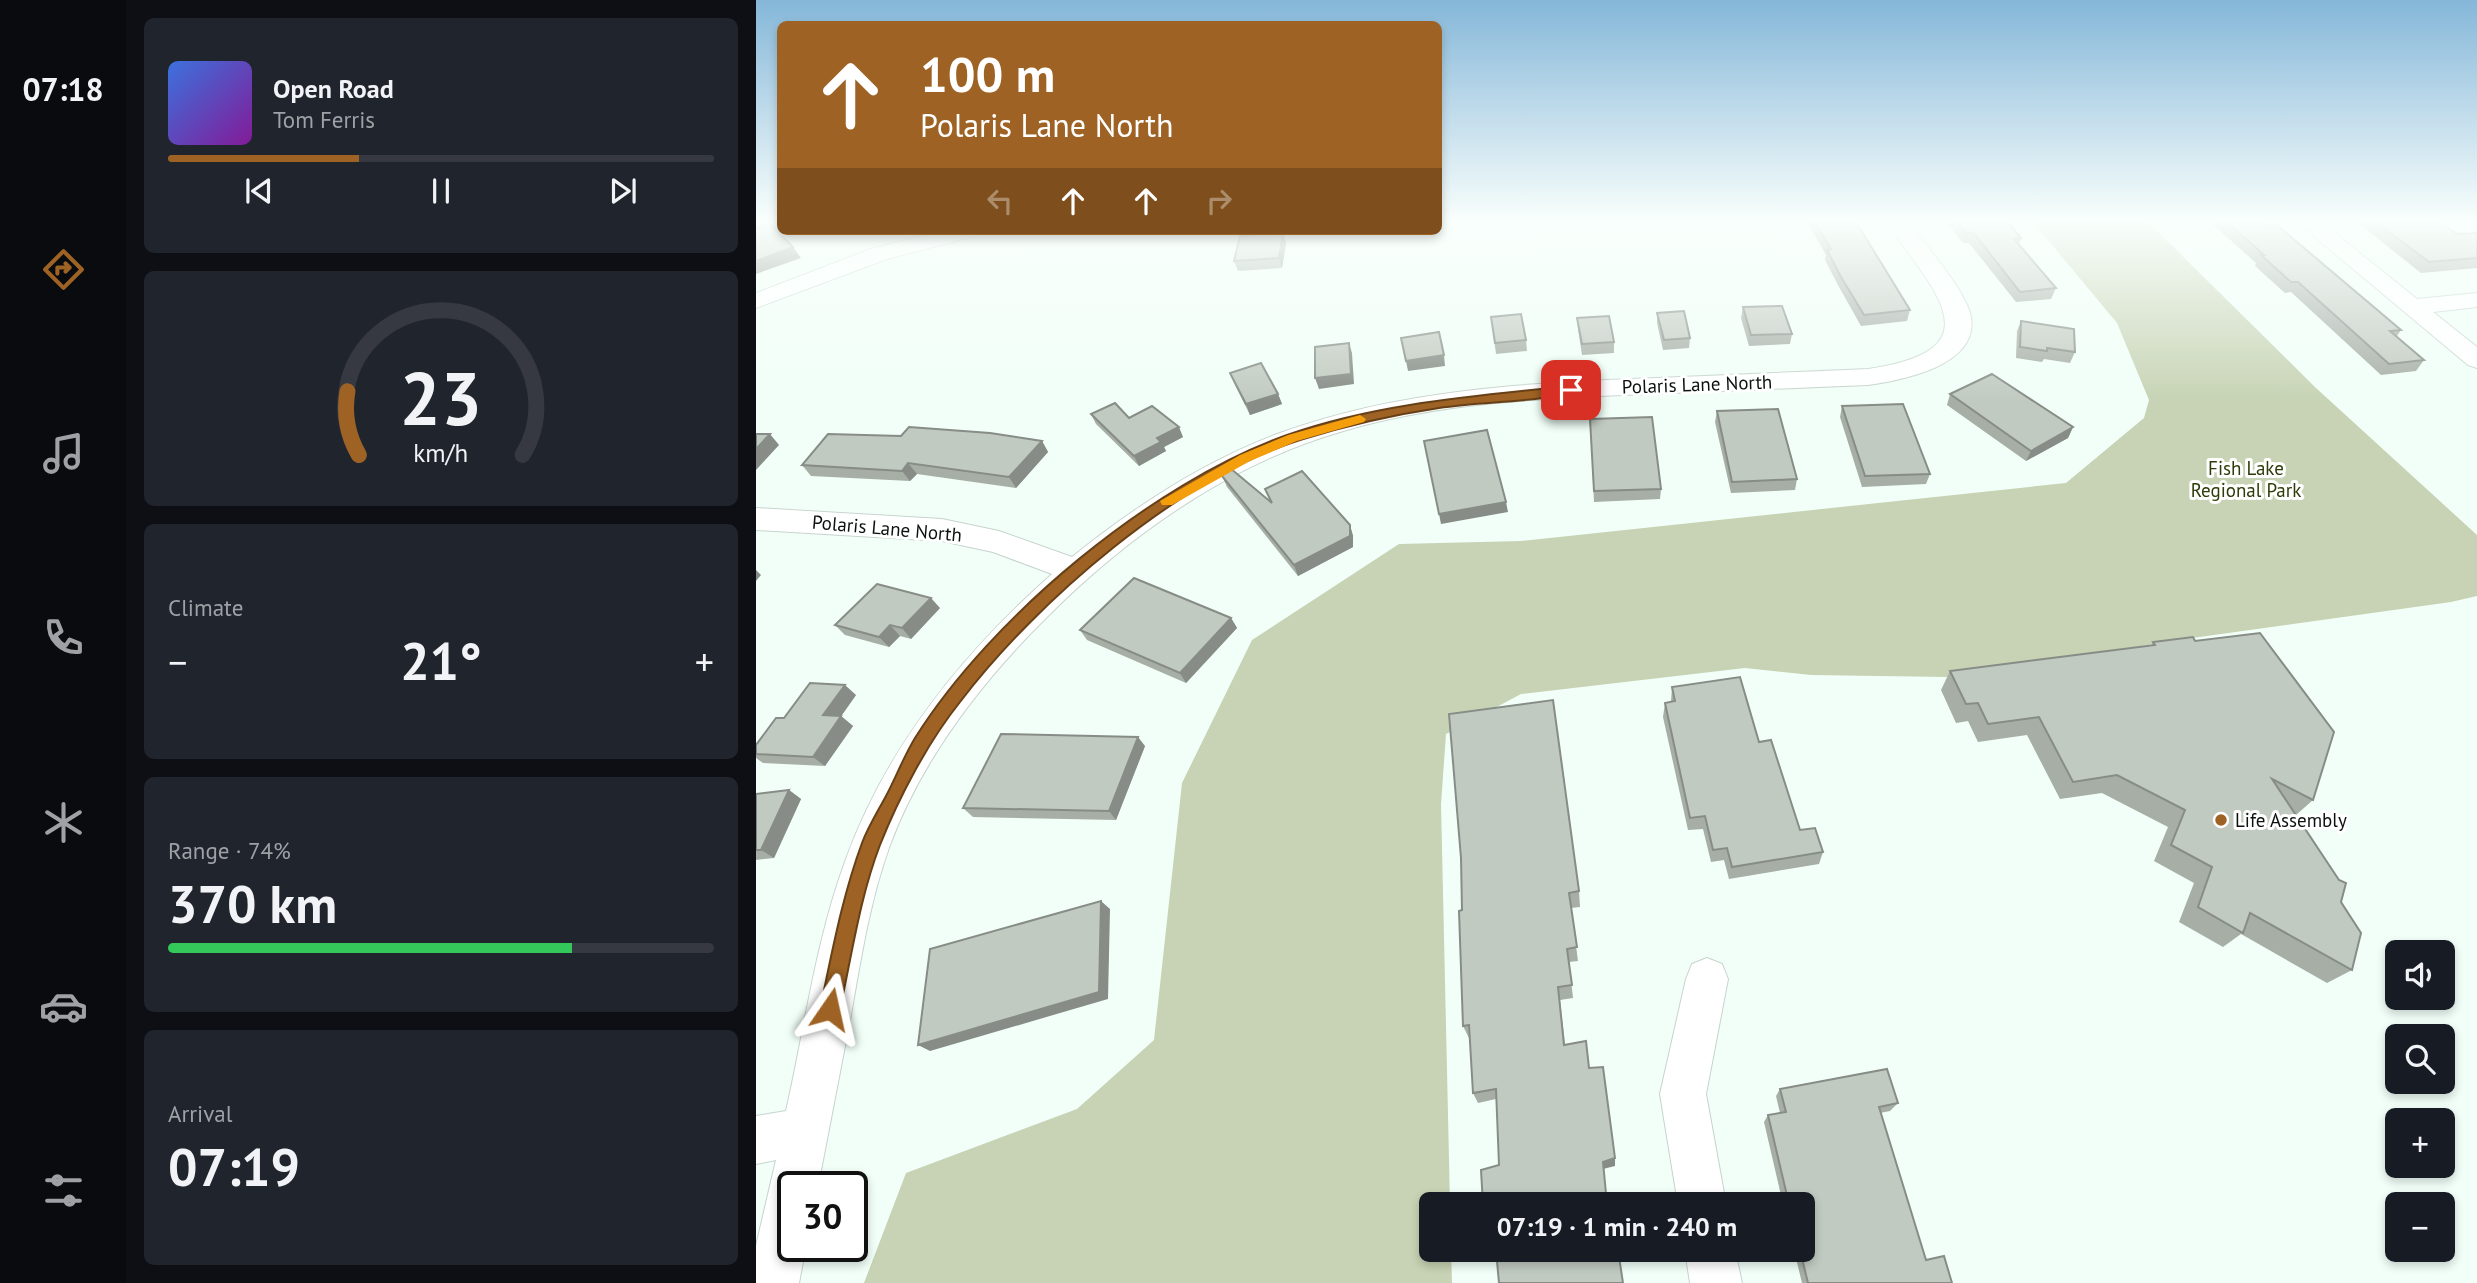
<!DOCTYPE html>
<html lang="en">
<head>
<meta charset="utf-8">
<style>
	:root { --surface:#171b24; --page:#20242c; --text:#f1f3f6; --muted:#9ea1a6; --line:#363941; --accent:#9e6324 }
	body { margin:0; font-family:"PT Sans",sans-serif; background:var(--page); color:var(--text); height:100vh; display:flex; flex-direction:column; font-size:26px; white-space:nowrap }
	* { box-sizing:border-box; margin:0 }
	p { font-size:23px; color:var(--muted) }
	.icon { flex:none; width:38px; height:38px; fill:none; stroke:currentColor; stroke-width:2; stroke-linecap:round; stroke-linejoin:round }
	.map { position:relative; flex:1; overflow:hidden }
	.panel { display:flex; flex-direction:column; gap:18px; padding:18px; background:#0d0f14; width:630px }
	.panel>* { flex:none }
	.top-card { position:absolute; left:21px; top:21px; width:665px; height:214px; border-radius:10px; box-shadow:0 4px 10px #0003; background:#9e6324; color:#fff; overflow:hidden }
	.tools { position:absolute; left:1629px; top:940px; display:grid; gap:14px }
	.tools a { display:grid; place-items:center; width:70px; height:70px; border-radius:10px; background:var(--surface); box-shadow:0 4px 10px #0003; font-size:35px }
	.speed { position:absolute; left:21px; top:1171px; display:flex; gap:14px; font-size:35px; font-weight:700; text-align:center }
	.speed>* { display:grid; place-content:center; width:91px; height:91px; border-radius:50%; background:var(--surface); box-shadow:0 4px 10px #0003; line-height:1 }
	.speed .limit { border:4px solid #111; border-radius:10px; background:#fff; color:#111 }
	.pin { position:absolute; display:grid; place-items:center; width:60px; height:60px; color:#fff; margin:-30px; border-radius:14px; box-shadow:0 4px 10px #0006 }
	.me { position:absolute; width:77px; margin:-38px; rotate:11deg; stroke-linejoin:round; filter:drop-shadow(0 0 5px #0008) }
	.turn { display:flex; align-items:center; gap:24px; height:147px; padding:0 28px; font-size:32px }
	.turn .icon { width:91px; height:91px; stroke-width:2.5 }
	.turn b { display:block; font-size:49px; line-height:60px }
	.lanes { display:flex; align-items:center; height:66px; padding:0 28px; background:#0003; justify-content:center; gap:35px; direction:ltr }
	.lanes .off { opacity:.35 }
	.big { font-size:52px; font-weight:700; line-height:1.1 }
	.panel .tile { flex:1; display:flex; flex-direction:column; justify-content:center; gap:10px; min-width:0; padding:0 24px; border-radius:10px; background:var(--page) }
	.panel .dial { align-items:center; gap:0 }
	.dial svg { height:182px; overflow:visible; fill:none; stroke:var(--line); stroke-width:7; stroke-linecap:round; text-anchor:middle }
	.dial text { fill:var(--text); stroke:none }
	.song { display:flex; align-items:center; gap:21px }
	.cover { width:84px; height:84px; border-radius:10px; background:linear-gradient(135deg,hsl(220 70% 55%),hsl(290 70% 35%)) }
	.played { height:7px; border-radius:4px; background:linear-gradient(90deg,var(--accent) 35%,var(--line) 35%) }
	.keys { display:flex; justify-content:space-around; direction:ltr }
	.heat { display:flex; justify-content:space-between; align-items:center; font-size:38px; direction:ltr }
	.charge { height:10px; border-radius:5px; background:linear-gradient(90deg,#34c759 74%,var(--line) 0) }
	.trip { position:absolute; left:663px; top:1192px; width:396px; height:70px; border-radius:10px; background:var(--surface); box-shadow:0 4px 10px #0003; font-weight:700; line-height:70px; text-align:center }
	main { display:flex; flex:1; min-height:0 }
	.tabs { display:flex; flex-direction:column; width:126px; justify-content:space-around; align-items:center; background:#090b0e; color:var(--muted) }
	.tabs .icon { width:49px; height:49px }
	.tabs .selected { color:var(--accent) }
	.tabs b { font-size:32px; color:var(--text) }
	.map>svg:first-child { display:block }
	.green { fill:#c7d3b4 }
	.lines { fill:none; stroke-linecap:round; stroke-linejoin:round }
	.street-casing { stroke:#c7d4ce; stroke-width:2 }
	.street { fill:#fff; fill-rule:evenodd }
	.wall { fill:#a6aea5 }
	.shaded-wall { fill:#878d86 }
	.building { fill:#c1cac0; stroke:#878d86; stroke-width:2 }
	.route { fill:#9e6324; stroke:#674017; stroke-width:2 }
	.slow { fill:#f59e0b }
	.poi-dot { fill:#9e6324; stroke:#fff; stroke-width:2.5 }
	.labels { text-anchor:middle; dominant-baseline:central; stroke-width:6; stroke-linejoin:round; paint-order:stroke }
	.street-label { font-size:19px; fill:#0c110f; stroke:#fff }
	.park-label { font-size:19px; fill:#2d3c08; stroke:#fff }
	.poi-label { font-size:19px; fill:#0c110f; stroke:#fff; text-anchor:start }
</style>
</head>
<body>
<main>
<nav class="tabs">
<b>07:18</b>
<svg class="icon selected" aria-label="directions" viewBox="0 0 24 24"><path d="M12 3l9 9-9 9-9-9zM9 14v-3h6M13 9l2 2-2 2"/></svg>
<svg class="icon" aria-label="music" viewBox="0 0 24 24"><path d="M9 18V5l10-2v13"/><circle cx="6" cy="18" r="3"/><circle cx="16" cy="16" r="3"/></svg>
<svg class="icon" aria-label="phone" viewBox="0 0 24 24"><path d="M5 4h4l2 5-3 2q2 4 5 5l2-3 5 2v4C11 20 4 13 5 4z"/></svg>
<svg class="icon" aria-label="climate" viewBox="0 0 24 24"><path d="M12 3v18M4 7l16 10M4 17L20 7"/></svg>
<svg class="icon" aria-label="car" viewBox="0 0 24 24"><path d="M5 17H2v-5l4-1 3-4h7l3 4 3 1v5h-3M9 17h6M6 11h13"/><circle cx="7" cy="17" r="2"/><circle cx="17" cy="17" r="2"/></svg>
<svg class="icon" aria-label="filters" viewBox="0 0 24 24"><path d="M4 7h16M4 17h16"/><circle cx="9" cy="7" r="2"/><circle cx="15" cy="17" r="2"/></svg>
</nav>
<section class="panel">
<div class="tile">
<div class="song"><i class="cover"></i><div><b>Open Road</b><p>Tom Ferris</p></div></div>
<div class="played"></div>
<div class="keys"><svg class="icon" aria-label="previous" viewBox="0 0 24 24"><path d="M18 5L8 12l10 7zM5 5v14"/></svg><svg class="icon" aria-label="pause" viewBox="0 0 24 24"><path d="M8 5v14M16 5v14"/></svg><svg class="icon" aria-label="next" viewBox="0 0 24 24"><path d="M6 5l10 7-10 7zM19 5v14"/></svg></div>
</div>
<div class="tile dial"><svg viewBox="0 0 100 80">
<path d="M14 69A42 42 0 1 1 86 69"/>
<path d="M14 69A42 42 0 0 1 9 41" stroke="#9e6324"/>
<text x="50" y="56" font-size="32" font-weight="700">23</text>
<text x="50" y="72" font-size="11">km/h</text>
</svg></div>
<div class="tile"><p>Climate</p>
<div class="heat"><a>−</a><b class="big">21°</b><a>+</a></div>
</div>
<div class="tile"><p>Range · 74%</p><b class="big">370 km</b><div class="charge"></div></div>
<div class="tile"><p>Arrival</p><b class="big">07:19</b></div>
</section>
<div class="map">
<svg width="1721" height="1283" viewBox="0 0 1721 1283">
	<rect width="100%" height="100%" fill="#f1fff8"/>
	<path class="green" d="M 1277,222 L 1392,222 L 1560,388 L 1721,535 L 1721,596 L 1695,602 L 1429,639 L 1191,677 L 1055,675 L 989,668 L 765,694 L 690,734 L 685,804 L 694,1204 L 676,1204 L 676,1250 L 695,1250 L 696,1283 L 108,1283 L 150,1173 L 321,1109 L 398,1040 L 426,783 L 496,640 L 643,544 L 765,541 L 1310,483 L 1388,418 L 1393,400 L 1361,323 Z"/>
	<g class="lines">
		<g class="street-casing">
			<g id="street">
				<path d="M 1130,222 L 1152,222 C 1168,243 1211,292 1215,317 C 1223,366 1146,380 1112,385 C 1039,388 966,391 892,394 C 790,398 684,402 584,432 C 474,464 373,535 292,616 C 226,681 167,757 134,845 C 114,900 105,958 95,1015 C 84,1072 73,1129 62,1186 L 37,1186 L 37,1246 L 50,1246 L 43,1283 L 0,1283 L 0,1246 L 20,1160 L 0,1164 L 0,1116 L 30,1111 C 49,1027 60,939 90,859 C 131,746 207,653 296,574 L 237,552 L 186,541 L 0,530 L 0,508 L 186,519 L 243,531 L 316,557 C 378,507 448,461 524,433 C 644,389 773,383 900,378 C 971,375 1041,372 1112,369 C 1243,350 1177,290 1130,222 Z"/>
				<path d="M 1541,222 L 1565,222 L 1661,299 L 1721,293 L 1721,307 L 1677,312 L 1721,347 L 1721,368 L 1712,365 Z"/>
				<path d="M 185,231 L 222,231 L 219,236 L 131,259 L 0,308 L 0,293 L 115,249 Z"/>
				<path d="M 951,958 L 966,964 L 972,979 L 950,1094 L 970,1204 L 922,1204 L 904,1094 L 930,979 L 936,964 Z"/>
				<path d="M 929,1250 L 979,1250 L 986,1283 L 934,1283 Z"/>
			</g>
		</g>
		<use href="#street" class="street"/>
	</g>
	<g class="wall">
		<path d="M 1051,222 L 1100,222 L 1154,310 L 1151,321 L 1105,326 L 1083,287 L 1069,260 L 1070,255 Z"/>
		<path d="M 1190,222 L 1252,222 L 1265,238 L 1263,245 L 1300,288 L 1295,299 L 1260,302 L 1213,243 L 1207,243 Z"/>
		<path d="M 1454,222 L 1499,222 L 1645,330 L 1641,336 L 1668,360 L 1660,371 L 1625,375 L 1535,292 L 1529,293 L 1499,266 L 1500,263 Z"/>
		<path d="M 1601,222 L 1684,222 L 1701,234 L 1721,233 L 1721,268 L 1665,273 Z"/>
		<path d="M 530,243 L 526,268 L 482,271 L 478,261 Z"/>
		<path d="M 987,307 L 1036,334 L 1034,344 L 993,346 L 985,318 Z"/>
		<path d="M 901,313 L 934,338 L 933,348 L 907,350 L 901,323 Z"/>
		<path d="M 735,317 L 770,340 L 771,351 L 740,354 Z"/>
		<path d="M 821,318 L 858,342 L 858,353 L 826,355 L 822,329 Z"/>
		<path d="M 1265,321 L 1319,352 L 1314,363 L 1288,359 L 1286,362 L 1260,358 L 1261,331 Z"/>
		<path d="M 474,373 L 522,394 L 526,404 L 494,415 L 478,383 Z"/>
		<path d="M 1194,394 L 1317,427 L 1312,438 L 1270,461 L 1191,405 Z"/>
		<path d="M 1086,406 L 1174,474 L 1170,484 L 1106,487 L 1084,417 Z"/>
		<path d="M 961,411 L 1041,479 L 1039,490 L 975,493 L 959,422 Z"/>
		<path d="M 335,414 L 373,418 L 427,437 L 408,447 L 410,451 L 383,466 L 340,424 Z"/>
		<path d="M 834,419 L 905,489 L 904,499 L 838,502 Z"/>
		<path d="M 286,441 L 292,452 L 260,488 L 161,474 L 154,481 L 55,476 L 46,465 Z"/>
		<path d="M 466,476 L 514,501 L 509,489 L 594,525 L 597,536 L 597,547 L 542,576 L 471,487 Z"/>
		<path d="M 184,608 L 155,639 L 144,636 L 133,647 L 89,635 L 79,625 Z"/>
		<path d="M 475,618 L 481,628 L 430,683 L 331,640 L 324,630 Z"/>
		<path d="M 1397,642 L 1557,800 L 1540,815 L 1585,902 L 1596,970 L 1571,983 L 1485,934 L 1467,947 L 1423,922 L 1438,883 L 1398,861 L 1412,827 L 1346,793 L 1304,799 L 1271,735 L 1222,742 L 1212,721 L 1200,723 L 1185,690 L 1194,671 L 1395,646 Z"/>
		<path d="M 916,687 L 1003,742 L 1044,830 L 1067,852 L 1063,864 L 973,879 L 968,860 L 955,862 L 947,829 L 932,830 L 907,717 L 909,703 L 915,702 Z"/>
		<path d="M 100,695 L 85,716 L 97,726 L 69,766 L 7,763 L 0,758 L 0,745 L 28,718 Z"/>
		<path d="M 389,746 L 360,820 L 217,817 L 207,808 Z"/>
		<path d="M 33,790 L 45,799 L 18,858 L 0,860 L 0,794 Z"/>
		<path d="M 823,891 L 824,907 L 815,908 L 822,961 L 813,962 L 817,998 L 804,1000 L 809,1044 L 833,1068 L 859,1166 L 743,1165 L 740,1099 L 722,1103 L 717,1093 L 714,1038 L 713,1038 L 707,1026 L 706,910 Z"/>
		<path d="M 1024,1089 L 1142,1103 L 1134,1111 L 1124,1113 L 1170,1260 L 1196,1283 L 1046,1283 L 1038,1250 L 1046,1250 L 1046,1204 L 1027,1204 L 1008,1122 L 1012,1115 L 1024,1113 L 1020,1096 Z"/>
		<path d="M 717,1250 L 862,1250 L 740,1253 L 723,1256 L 717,1251 Z"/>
	</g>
	<g class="shaded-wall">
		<path d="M 527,233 L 530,243 L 526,268 L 523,258 Z"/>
		<path d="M 37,247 L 45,258 L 0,274 L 0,261 Z"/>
		<path d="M 593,343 L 596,353 L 598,384 L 563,389 L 559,378 Z"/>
		<path d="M 688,355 L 689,366 L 652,371 L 650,361 Z"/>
		<path d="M 522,394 L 526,404 L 494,415 L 490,404 Z"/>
		<path d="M 423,427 L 427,437 L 408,447 L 410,451 L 383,466 L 378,456 L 401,438 Z"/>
		<path d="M 1317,427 L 1312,438 L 1270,461 L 1275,451 Z"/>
		<path d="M 14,434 L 23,445 L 0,470 L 0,449 Z"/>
		<path d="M 286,441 L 292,452 L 260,488 L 253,477 Z"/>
		<path d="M 152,463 L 161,474 L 154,481 L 146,471 Z"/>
		<path d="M 750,502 L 752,512 L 685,524 L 683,514 Z"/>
		<path d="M 594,525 L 597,536 L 597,547 L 542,576 L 538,565 Z"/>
		<path d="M 0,570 L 5,575 L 0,581 Z"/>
		<path d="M 175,598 L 184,608 L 155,639 L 146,628 Z"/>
		<path d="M 475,618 L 481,628 L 430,683 L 424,673 Z"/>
		<path d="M 134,625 L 144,636 L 133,647 L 123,637 Z"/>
		<path d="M 89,685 L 100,695 L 79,725 L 67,715 Z"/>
		<path d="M 85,716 L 97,726 L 69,766 L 57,757 Z"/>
		<path d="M 382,737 L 389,746 L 360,820 L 353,811 Z"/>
		<path d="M 33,790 L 45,799 L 18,858 L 5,850 Z"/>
		<path d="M 345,901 L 354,909 L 352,999 L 174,1051 L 162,1045 Z"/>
		<path d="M 859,1158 L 859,1166 L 847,1169 L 847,1162 Z"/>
	</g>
	<g class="building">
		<path d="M 1059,222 L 1100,222 L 1154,310 L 1108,315 L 1085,277 L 1071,250 L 1075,249 Z"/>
		<path d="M 1201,222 L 1252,222 L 1265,238 L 1258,239 L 1300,288 L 1264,292 L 1217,232 L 1210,233 Z"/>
		<path d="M 1471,222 L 1499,222 L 1500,223 L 1522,226 L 1645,330 L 1634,331 L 1668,360 L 1633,364 L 1542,282 L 1535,282 L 1505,255 L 1508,255 Z"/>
		<path d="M 1620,222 L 1684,222 L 1701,234 L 1721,233 L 1721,258 L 1673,262 Z"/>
		<path d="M 13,223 L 37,247 L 0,261 L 0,228 Z"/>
		<path d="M 527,233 L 523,258 L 478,261 L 484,236 Z"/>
		<path d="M 1026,306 L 1036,334 L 995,335 L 987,307 Z"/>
		<path d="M 928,311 L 934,338 L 908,340 L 901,313 Z"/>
		<path d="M 765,314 L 770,340 L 739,343 L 735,317 Z"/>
		<path d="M 853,316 L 858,342 L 826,344 L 821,318 Z"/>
		<path d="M 1265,321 L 1318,329 L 1319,352 L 1291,348 L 1291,351 L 1264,347 Z"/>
		<path d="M 683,332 L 688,355 L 650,361 L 645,338 Z"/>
		<path d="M 593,343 L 595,374 L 559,378 L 559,347 Z"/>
		<path d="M 505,363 L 522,394 L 490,404 L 474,373 Z"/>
		<path d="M 1236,374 L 1317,427 L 1275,451 L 1194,394 Z"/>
		<path d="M 359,403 L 373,418 L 396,406 L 423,427 L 401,438 L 405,442 L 378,456 L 335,414 Z"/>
		<path d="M 1147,404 L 1174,474 L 1109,476 L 1086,406 Z"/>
		<path d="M 1022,409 L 1041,479 L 976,482 L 961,411 Z"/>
		<path d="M 896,417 L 905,489 L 838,491 L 834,419 Z"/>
		<path d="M 153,427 L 234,433 L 286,441 L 253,477 L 152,463 L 146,471 L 46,465 L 72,434 L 145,436 Z"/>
		<path d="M 731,430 L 750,502 L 683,514 L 668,441 Z"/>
		<path d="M 0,434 L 14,434 L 0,449 Z"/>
		<path d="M 474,468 L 516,503 L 509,489 L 546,471 L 594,525 L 594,536 L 538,565 L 466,476 Z"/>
		<path d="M 378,578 L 475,618 L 424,673 L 324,630 Z"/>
		<path d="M 121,584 L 175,598 L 146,628 L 134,625 L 123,637 L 79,625 Z"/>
		<path d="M 1504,633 L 1578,732 L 1557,800 L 1516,779 L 1583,880 L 1590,883 L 1585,902 L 1605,933 L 1596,970 L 1494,913 L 1487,933 L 1442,907 L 1456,867 L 1415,845 L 1429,810 L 1361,775 L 1317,782 L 1283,717 L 1232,724 L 1222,703 L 1210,704 L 1194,671 L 1399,645 L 1397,642 L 1437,637 L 1439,641 Z"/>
		<path d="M 984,677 L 1003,742 L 1015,740 L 1044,830 L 1059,828 L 1067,852 L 976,867 L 971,848 L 957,850 L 949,816 L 934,818 L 909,703 L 919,701 L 916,687 Z"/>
		<path d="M 54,683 L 89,685 L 67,715 L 85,716 L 57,757 L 0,754 L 0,745 L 20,718 L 28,718 Z"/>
		<path d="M 797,700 L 823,891 L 813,893 L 821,947 L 811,949 L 816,985 L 802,987 L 808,1045 L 830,1041 L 833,1068 L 847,1067 L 859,1158 L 847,1162 L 851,1204 L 727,1204 L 725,1170 L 743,1165 L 740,1089 L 717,1093 L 713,1025 L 707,1026 L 703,911 L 706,910 L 705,858 L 693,714 Z"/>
		<path d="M 245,734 L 382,737 L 353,811 L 207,808 Z"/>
		<path d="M 33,790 L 5,850 L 0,850 L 0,794 Z"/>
		<path d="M 345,901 L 343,992 L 162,1045 L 174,949 Z"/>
		<path d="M 1131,1069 L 1142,1103 L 1123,1107 L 1170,1260 L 1188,1256 L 1196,1283 L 1052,1283 L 1044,1250 L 1046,1250 L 1046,1204 L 1033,1204 L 1012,1115 L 1030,1112 L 1024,1089 Z"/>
		<path d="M 740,1250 L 862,1250 L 867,1283 L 743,1283 Z"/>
	</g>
	<linearGradient id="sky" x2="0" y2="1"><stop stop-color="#85b7d9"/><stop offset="0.55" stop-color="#f9fffc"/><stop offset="1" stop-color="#f9fffc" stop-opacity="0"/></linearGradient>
	<rect width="1721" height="402" fill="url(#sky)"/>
	<path class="route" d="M 815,386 L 821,390 L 819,392 C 775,403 728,401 683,408 C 636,415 589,426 544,440 C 422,479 281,601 204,702 C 172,742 143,797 124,845 C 104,897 96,954 84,1009 L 81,1016 L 74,1019 L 67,1016 L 64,1009 C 76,953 86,897 106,843 C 112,827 122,811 130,796 C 140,777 148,756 159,738 C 235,617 396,483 531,435 C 622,403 720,396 815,386 Z"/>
	<path class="slow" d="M 604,415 L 610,419 L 608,422 L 541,441 L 494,461 L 416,505 L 406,505 L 404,501 L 484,455 L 532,435 Z"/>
	<circle class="poi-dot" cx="1465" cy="820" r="7"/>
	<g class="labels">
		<g class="street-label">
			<text transform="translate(941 384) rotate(-2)">Polaris Lane North</text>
			<text transform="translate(131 528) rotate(5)">Polaris Lane North</text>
		</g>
		<g class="park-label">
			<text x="1490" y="468">Fish Lake<tspan x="1490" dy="22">Regional Park</tspan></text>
		</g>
		<g class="poi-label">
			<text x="1479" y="820">Life Assembly</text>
		</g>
	</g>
</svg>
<div class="tools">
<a><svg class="icon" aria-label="sound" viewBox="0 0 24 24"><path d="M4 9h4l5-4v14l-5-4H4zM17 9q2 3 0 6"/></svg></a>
<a><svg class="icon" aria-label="search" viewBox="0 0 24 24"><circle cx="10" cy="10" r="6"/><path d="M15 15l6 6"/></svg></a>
<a>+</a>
<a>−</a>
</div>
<div class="speed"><div class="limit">30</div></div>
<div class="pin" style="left:815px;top:390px;background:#d93025"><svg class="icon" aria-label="arrive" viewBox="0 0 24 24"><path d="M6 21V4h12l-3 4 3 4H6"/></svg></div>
<svg class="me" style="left:74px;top:1009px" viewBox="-20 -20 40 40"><path d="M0-17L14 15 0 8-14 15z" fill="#9e6324" stroke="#fff" stroke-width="4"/></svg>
<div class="trip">07:19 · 1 min · 240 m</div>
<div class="top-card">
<div class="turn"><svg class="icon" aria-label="ahead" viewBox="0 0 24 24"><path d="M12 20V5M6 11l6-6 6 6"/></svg><div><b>100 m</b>Polaris Lane North</div></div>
<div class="lanes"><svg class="icon off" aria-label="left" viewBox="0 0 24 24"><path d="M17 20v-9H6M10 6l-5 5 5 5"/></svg><svg class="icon" aria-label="ahead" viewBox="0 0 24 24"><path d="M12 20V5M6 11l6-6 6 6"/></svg><svg class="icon" aria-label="ahead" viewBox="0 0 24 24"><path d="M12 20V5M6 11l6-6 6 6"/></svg><svg class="icon off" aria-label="right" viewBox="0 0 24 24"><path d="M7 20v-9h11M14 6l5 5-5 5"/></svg></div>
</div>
</div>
</main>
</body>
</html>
